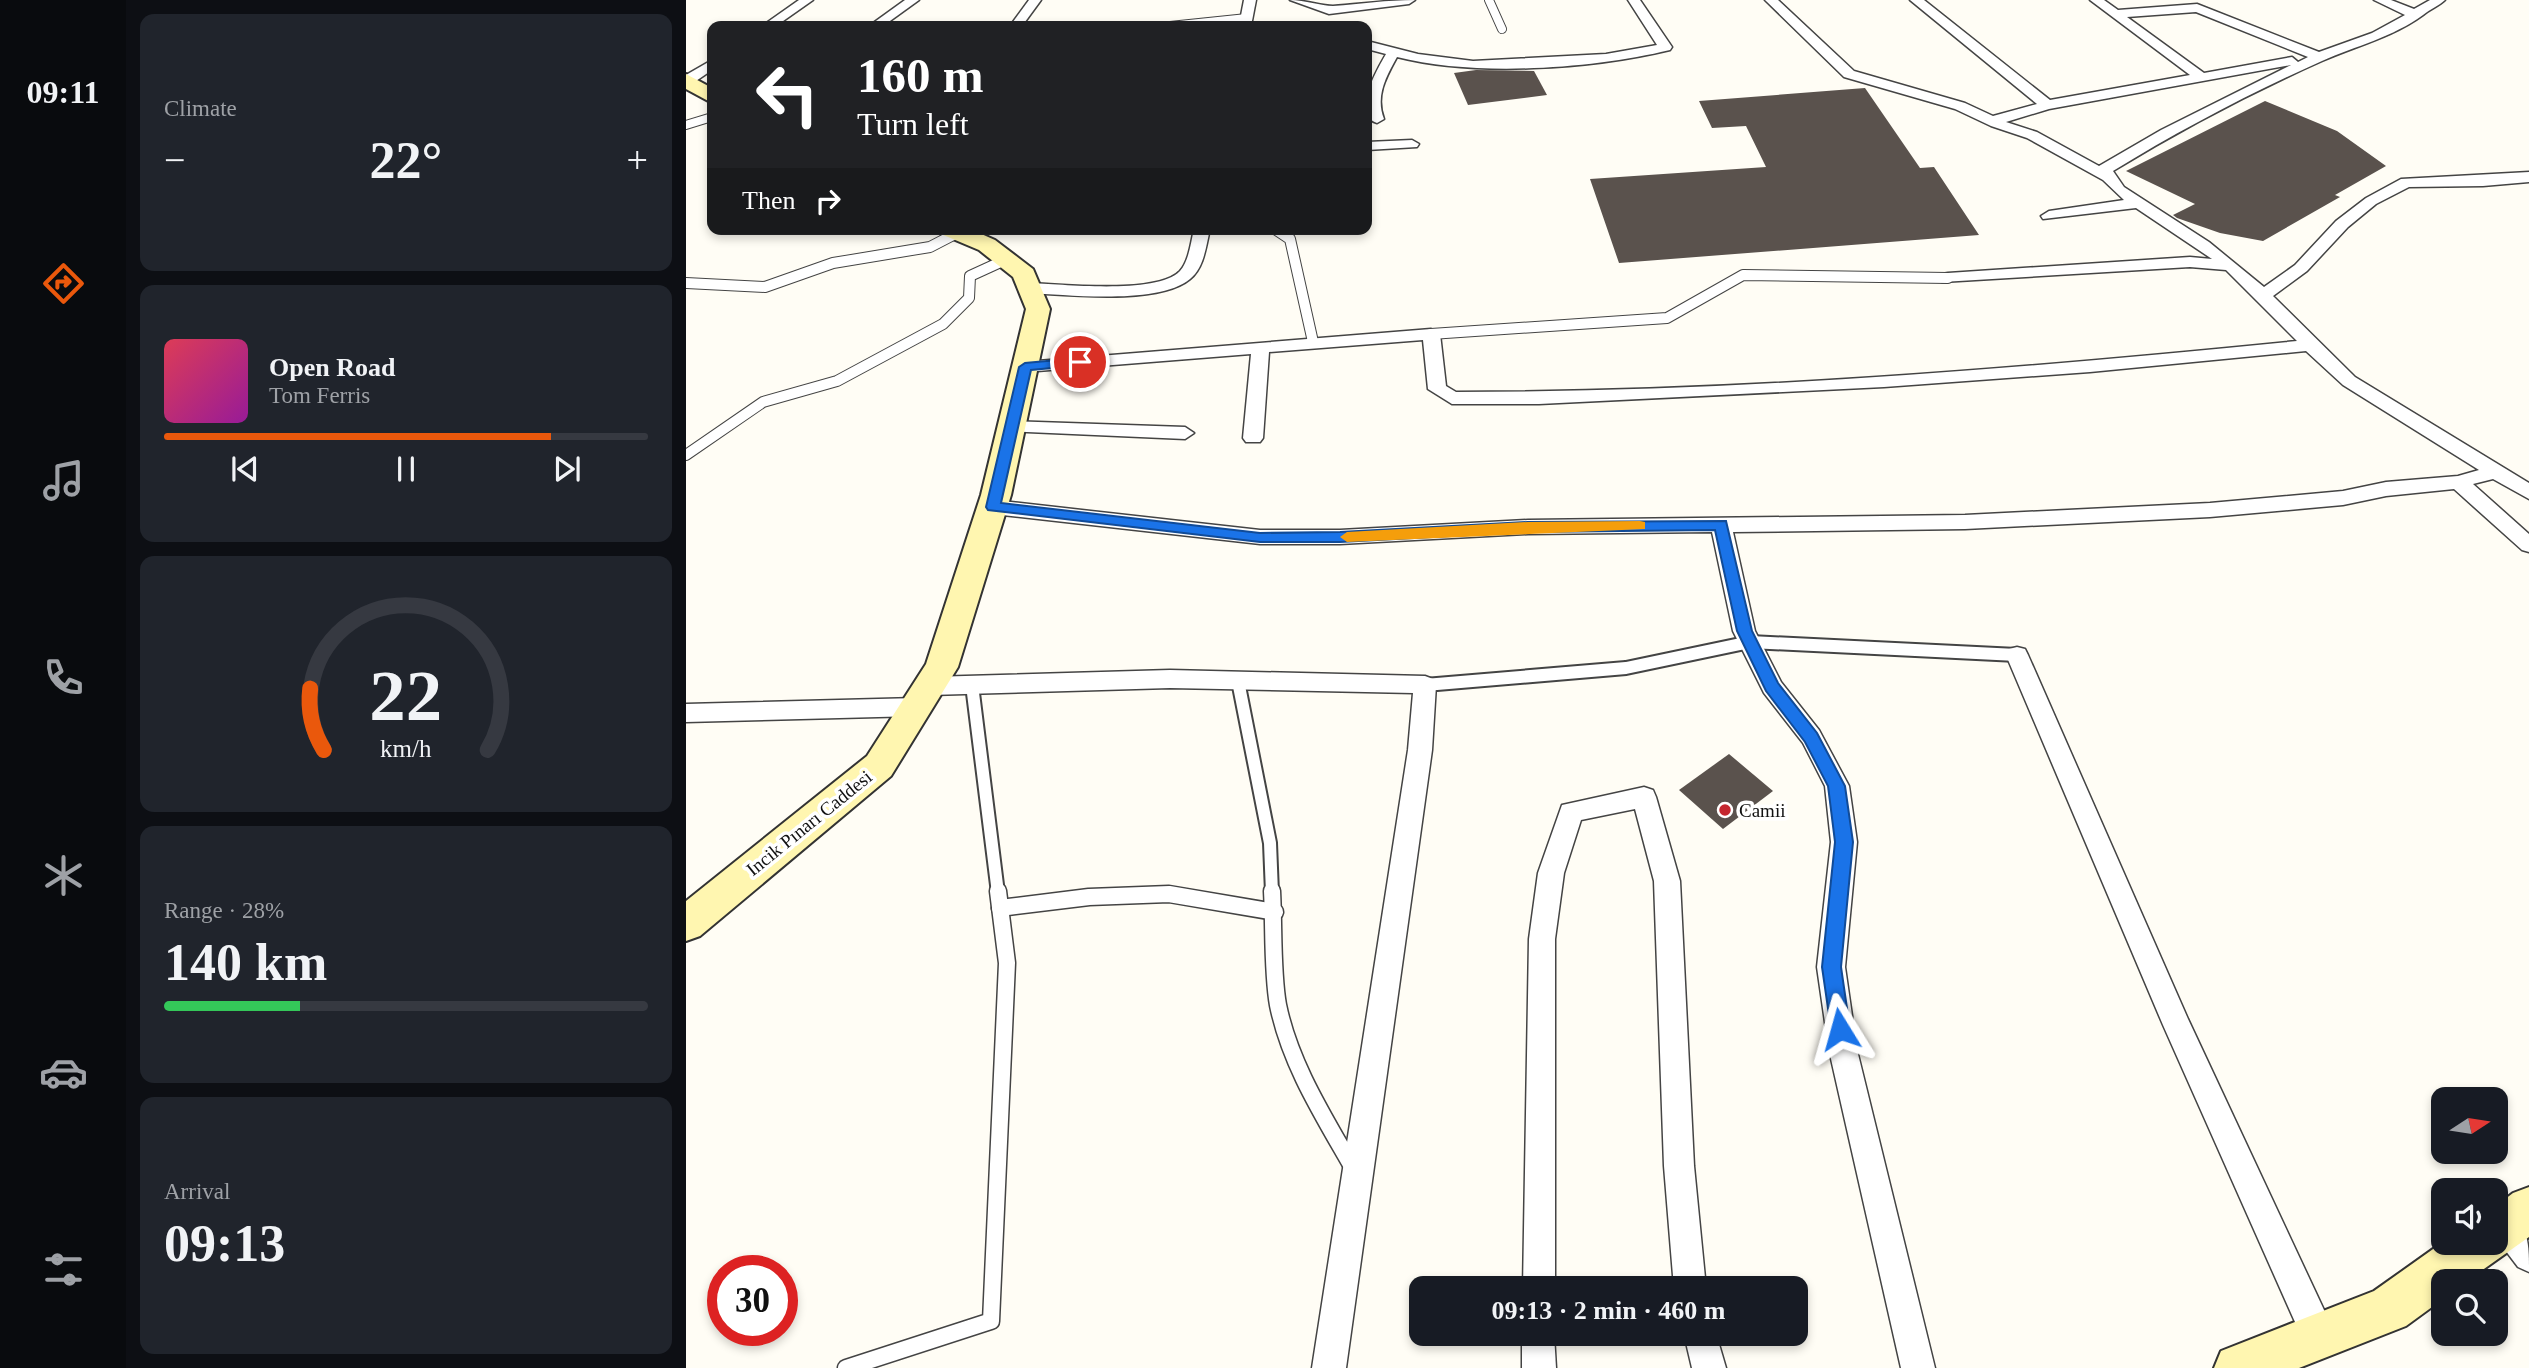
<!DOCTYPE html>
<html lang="en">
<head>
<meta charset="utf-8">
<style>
	:root { --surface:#171b24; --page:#20242c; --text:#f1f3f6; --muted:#9ea1a6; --line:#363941; --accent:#ea580c }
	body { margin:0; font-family:Georgia,serif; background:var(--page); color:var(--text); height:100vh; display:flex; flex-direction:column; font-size:26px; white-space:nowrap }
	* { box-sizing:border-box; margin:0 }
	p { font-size:23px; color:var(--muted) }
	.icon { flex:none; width:38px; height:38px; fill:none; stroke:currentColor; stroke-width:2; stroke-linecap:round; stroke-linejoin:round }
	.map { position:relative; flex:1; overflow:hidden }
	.details { display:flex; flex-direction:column; gap:14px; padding:14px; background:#0d0f14; width:560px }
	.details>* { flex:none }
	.guide { position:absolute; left:21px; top:21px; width:665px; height:214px; border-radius:14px; box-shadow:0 4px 10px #0003; background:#202124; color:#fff; overflow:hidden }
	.needle { width:46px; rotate:78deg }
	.controls { position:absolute; left:1745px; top:1087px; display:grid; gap:14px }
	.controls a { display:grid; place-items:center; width:77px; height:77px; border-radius:14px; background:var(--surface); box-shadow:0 4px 10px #0003; font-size:35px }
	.speed { position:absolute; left:21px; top:1255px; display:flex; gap:14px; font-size:35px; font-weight:700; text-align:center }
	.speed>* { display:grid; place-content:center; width:91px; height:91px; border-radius:50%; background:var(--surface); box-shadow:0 4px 10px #0003; line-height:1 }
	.speed .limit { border:10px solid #d22; background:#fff; color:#111 }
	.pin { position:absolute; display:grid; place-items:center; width:60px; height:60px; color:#fff; margin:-30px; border:4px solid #fff; border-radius:50%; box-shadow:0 2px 7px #0007 }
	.me { position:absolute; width:77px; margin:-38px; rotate:352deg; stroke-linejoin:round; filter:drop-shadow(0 0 5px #0008) }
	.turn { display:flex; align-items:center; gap:24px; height:147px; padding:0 35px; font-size:32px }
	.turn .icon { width:91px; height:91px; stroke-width:2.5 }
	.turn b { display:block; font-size:49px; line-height:60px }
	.then { display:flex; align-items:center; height:66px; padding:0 35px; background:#0003; gap:14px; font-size:26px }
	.big { font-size:52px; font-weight:700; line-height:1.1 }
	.details .tile { flex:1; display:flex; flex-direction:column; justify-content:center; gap:10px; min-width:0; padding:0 24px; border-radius:14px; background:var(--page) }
	.details .dial { align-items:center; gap:0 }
	.dial svg { height:182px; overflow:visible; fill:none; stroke:var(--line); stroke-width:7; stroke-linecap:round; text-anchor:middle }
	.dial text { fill:var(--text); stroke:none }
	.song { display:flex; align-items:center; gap:21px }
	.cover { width:84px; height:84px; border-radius:10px; background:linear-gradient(135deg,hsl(350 70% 55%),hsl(300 70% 35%)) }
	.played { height:7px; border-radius:4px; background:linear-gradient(90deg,var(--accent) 80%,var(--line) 80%) }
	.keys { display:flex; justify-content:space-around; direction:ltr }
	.heat { display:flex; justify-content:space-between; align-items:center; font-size:38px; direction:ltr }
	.charge { height:10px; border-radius:5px; background:linear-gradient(90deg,#34c759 28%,var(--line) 0) }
	.trip { position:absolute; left:723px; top:1276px; width:399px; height:70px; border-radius:14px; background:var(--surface); box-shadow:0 4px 10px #0003; font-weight:700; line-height:70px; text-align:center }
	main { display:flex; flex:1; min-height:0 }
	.tab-bar { display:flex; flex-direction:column; width:126px; justify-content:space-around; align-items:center; background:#090b0e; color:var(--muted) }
	.tab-bar .icon { width:49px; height:49px }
	.tab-bar .on { color:var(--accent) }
	.tab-bar b { font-size:32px; color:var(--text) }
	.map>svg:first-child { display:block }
	.building { fill:#5a524d }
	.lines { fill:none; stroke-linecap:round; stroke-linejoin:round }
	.service-far3-casing { stroke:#444; stroke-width:10 }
	.service-far2-casing { stroke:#444; stroke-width:12 }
	.service-far1-casing { stroke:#444; stroke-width:16 }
	.service-casing { stroke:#444; stroke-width:19 }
	.minor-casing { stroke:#444; stroke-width:3 }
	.secondary-casing { stroke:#333; stroke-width:4 }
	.service-far3 { stroke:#fff; stroke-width:8 }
	.service-far2 { stroke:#fff; stroke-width:10 }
	.service-far1 { stroke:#fff; stroke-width:12 }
	.service { stroke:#fff; stroke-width:16 }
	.minor { fill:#fff; fill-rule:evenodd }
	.secondary { fill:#fff6b0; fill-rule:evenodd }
	.route { fill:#1a73e8; stroke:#114b97; stroke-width:2 }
	.slow { fill:#f59e0b }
	.poi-dot { fill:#c4262e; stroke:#fff; stroke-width:2.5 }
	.labels { text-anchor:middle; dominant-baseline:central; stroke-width:7; stroke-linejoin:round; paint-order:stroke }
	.poi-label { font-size:19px; fill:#111; stroke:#fff; text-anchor:start }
	.street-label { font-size:19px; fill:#111; stroke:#fff }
</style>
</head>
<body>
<main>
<nav class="tab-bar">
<b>09:11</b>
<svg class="icon on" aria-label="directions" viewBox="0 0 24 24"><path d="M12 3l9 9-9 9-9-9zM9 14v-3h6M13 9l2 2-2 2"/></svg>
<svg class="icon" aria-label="music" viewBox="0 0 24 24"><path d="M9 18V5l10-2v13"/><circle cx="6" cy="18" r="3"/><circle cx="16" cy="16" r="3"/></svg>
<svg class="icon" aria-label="phone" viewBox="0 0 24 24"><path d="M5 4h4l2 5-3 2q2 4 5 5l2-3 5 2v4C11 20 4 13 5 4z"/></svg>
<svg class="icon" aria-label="climate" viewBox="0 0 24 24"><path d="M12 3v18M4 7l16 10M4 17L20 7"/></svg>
<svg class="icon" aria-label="car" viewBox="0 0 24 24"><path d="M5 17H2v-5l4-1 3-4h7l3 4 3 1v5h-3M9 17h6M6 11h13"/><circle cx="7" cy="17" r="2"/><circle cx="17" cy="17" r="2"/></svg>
<svg class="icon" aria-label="filters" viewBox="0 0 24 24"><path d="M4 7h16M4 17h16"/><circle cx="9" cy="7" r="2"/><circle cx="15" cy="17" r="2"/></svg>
</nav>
<section class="details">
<div class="tile"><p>Climate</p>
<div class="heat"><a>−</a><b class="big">22°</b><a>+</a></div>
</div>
<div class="tile">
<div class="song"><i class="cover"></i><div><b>Open Road</b><p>Tom Ferris</p></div></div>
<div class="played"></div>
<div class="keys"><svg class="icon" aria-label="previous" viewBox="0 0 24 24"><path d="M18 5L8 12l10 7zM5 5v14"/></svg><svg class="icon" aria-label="pause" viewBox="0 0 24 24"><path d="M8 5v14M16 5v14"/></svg><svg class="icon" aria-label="next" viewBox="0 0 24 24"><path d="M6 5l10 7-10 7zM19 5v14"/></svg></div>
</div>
<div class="tile dial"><svg viewBox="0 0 100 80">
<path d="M14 69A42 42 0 1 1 86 69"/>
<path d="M14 69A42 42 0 0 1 8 42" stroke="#ea580c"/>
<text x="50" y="56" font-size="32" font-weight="700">22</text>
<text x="50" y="72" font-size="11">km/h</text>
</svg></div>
<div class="tile"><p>Range · 28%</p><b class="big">140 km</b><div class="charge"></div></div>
<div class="tile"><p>Arrival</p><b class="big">09:13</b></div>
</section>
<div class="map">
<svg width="1843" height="1368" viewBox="0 0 1843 1368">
	<rect width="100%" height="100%" fill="#fffdf5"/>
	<g class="building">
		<path d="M 790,70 L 848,71 L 861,95 L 782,105 L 768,73 Z"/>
		<path d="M 1179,88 L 1234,168 L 1248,167 L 1293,235 L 933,263 L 904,179 L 1080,167 L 1060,126 L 1026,128 L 1013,101 Z"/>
		<path d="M 1579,101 L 1651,131 L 1700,166 L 1649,195 L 1654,197 L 1577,241 L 1534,233 L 1491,218 L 1487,215 L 1509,204 L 1440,171 Z"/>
		<path d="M 1043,754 L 1087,791 L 1037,829 L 993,790 Z"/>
	</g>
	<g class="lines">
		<g class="service-far3-casing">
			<g id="service-far3">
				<path d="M 803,0 L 816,29"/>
				<path d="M 484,26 L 561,18"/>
				<path d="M 0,125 L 26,117"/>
			</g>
		</g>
		<g class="service-far2-casing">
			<g id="service-far2">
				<path d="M 589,229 L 604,239 L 627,342"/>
				<path d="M 0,283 L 79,287 L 147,263 L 244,247 L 271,233"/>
				<path d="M 745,334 L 981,318 L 1057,275 L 1262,278"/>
				<path d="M 0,455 L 77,402 L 151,381 L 257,324 L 283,298 L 284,276 L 319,260"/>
			</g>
		</g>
		<g class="service-far1-casing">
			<g id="service-far1">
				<path d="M 552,681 L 584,843 L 586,893"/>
				<path d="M 286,685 L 312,893"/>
				<path d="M 739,685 L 940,668 L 1064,642 L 1331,655"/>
			</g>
		</g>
		<g class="service-casing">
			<g id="service">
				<path d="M 586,891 C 588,926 586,972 592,1005 C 604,1064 638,1117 667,1168"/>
				<path d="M 314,908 L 403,897 L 483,894 L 589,912"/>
				<path d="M 160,1368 L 305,1321 L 321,963 L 312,891"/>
			</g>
		</g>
		<g class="minor-casing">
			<g id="minor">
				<path d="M 113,0 L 127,0 L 90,26 L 76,26 Z"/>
				<path d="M 219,0 L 233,0 L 197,26 L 183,26 Z"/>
				<path d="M 343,0 L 355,0 L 336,26 L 324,26 Z"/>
				<path d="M 558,0 L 570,0 L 565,26 L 553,26 Z"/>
				<path d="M 604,0 C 619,0 635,6 647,6 C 675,4 701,0 729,0 L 723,4 L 643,14 Z"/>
				<path d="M 942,0 L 954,0 L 986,47 L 984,50 C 905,69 789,77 711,57 C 700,77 689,96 698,119 L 691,123 C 664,115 692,68 700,54 L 681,49 L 681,41 L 732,54 L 787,61 L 920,54 L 971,45 Z"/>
				<path d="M 1079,0 L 1092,0 L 1168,71 L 1279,103 L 1307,116 L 1351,104 L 1224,0 L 1238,0 L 1364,100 L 1504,75 L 1404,0 L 1418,0 L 1432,10 L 1511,4 L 1633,52 L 1686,33 L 1719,15 L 1688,0 L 1705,0 L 1728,9 L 1744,0 L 1759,0 C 1753,6 1744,9 1737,15 C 1707,37 1670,46 1636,61 C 1564,93 1494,130 1427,171 L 1438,187 L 1523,242 L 1578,287 L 1609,265 L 1650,221 L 1680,198 L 1715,179 L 1843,172 L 1843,182 L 1797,186 L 1723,187 L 1690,204 L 1662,227 L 1621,271 L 1587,296 L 1669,377 L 1843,483 L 1843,499 L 1807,479 L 1787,484 L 1843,534 L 1843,552 L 1836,550 L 1768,489 L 1700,496 L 1657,505 L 1524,517 L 1279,529 L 1047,532 L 1069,631 L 1095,682 L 1133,730 L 1163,786 L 1171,842 L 1159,967 L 1171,1050 L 1249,1368 L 1215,1368 L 1143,1050 L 1131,967 L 1145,842 L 1139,786 L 1117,743 L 1078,693 L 1047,631 L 1026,532 L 842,534 L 654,544 L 574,544 L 307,514 L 300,512 L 297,507 L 300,502 L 307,500 L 574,530 L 654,530 L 842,520 L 1279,515 L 1524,503 L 1657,491 L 1700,482 L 1772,476 L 1793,470 L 1657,385 L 1620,351 L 1404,372 L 1198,387 L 853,404 L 766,404 L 742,389 L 737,340 L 583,352 L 577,438 L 574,442 L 560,442 L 557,438 L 565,354 L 339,372 L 330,367 L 339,362 L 745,329 L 754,334 L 760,386 L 770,392 C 1050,392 1332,369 1611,341 L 1540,270 L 1504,267 L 1256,282 L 1254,278 L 1256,274 L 1262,273 L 1504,257 L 1526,259 L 1450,208 L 1357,219 L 1355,216 L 1363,211 L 1438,200 L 1417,180 L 1341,138 L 1305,126 L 1269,109 L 1158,77 ZM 1510,12 L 1622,57 L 1612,62 L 1606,57 L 1518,73 L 1441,17 ZM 1605,65 L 1475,130 L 1413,166 L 1351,132 L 1320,122 L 1363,109 Z"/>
				<path d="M 26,60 L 26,70 L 7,83 L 0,84 L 0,75 Z"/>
				<path d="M 726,140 L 733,144 L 731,147 L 681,150 L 681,142 Z"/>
				<path d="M 508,229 L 524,229 C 520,246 518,268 504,279 C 473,305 382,295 343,293 L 335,288 L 343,283 C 376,284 471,295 494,271 C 503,261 505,242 508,229 Z"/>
				<path d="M 326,421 L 499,427 L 508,433 L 499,439 L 319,431 L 317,427 L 319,423 Z"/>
				<path d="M 1331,647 L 1339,649 L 1342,655 L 1502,1019 L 1645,1325 L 1649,1337 L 1645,1349 L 1633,1353 L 1621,1349 L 1477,1025 L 1320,655 L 1323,649 Z"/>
				<path d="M 484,670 L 739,676 L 747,679 L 750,685 L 746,750 L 660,1368 L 626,1368 L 722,750 L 727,693 L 484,688 L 244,695 L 236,692 L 233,686 L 236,680 L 244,677 Z"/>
				<path d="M 231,698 L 239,701 L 243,707 L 239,713 L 231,716 L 0,722 L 0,704 Z"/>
				<path d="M 958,787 L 967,790 L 970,797 L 994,881 L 1008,1166 L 1020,1288 L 988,1288 L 978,1166 L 968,881 L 949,809 L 895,820 L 878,873 L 869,939 L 869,1288 L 837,1288 L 843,939 L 852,873 L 876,805 Z"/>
				<path d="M 1820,1211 C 1843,1222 1843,1246 1843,1272 L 1832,1267 L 1810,1238 L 1810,1215 Z"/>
				<path d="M 836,1334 L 868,1334 L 870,1368 L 836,1368 Z"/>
				<path d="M 998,1334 L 1030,1334 L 1040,1368 L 1006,1368 Z"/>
			</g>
		</g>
		<g class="secondary-casing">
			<g id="secondary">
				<path d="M 0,74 L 26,88 L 26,103 L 0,89 Z"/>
				<path d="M 252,229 L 284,229 L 309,240 L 347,269 L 364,309 L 325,495 L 272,667 L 205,776 L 14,936 L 0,941 L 0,901 L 181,756 L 240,664 L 295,495 L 340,309 L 327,277 L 293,250 L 255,234 Z"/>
				<path d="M 1843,1187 L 1843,1237 L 1781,1281 L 1757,1281 L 1757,1299 L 1720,1326 L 1613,1368 L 1528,1368 L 1535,1351 L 1688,1291 L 1757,1242 L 1810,1242 L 1810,1206 L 1827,1193 Z"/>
			</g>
		</g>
		<use href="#service-far3" class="service-far3"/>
		<use href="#service-far2" class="service-far2"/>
		<use href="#service-far1" class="service-far1"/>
		<use href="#service" class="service"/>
		<use href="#minor" class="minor"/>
		<use href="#secondary" class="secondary"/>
	</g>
	<path class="route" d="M 394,358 L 398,360 L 398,365 L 345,370 L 315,503 L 574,533 L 654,532 L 842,522 L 1040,521 L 1066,631 L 1092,683 L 1131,733 L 1159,786 L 1167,842 L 1155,967 L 1164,1029 L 1161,1035 L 1154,1038 L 1147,1035 L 1145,1029 L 1136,967 L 1149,842 L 1142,786 L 1119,742 L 1080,691 L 1051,631 L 1029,530 L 842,532 L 654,542 L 574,542 L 302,510 L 300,507 L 333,367 L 339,363 Z"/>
	<path class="slow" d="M 954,521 L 959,522 L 959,529 L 661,542 L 654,537 L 661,532 L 842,522 Z"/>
	<circle class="poi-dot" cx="1039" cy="810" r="7"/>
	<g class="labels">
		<g class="poi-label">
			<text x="1053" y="810">Camii</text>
		</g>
		<g class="street-label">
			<text transform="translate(123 823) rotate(-39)">Incik Pınarı Caddesi</text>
		</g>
	</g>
</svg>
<div class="controls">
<a><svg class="needle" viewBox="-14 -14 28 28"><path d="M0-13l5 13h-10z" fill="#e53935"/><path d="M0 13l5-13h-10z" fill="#9ea1a6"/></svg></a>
<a><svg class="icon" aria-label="sound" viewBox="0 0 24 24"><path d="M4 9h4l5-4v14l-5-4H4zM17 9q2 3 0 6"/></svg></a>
<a><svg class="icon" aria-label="search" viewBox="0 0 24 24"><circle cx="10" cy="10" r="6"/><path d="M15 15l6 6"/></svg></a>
</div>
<div class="speed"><div class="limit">30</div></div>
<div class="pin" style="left:394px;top:362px;background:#d93025"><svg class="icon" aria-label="arrive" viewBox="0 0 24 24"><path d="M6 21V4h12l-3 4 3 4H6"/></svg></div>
<svg class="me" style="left:1154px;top:1029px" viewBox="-20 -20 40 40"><path d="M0-17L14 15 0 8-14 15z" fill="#1a73e8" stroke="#fff" stroke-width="4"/></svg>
<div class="trip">09:13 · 2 min · 460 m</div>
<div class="guide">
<div class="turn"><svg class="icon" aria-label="left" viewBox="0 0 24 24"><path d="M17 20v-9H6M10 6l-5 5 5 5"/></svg><div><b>160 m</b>Turn left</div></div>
<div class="then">Then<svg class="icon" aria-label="right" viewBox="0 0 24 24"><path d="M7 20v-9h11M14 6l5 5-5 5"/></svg></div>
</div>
</div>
</main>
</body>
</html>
